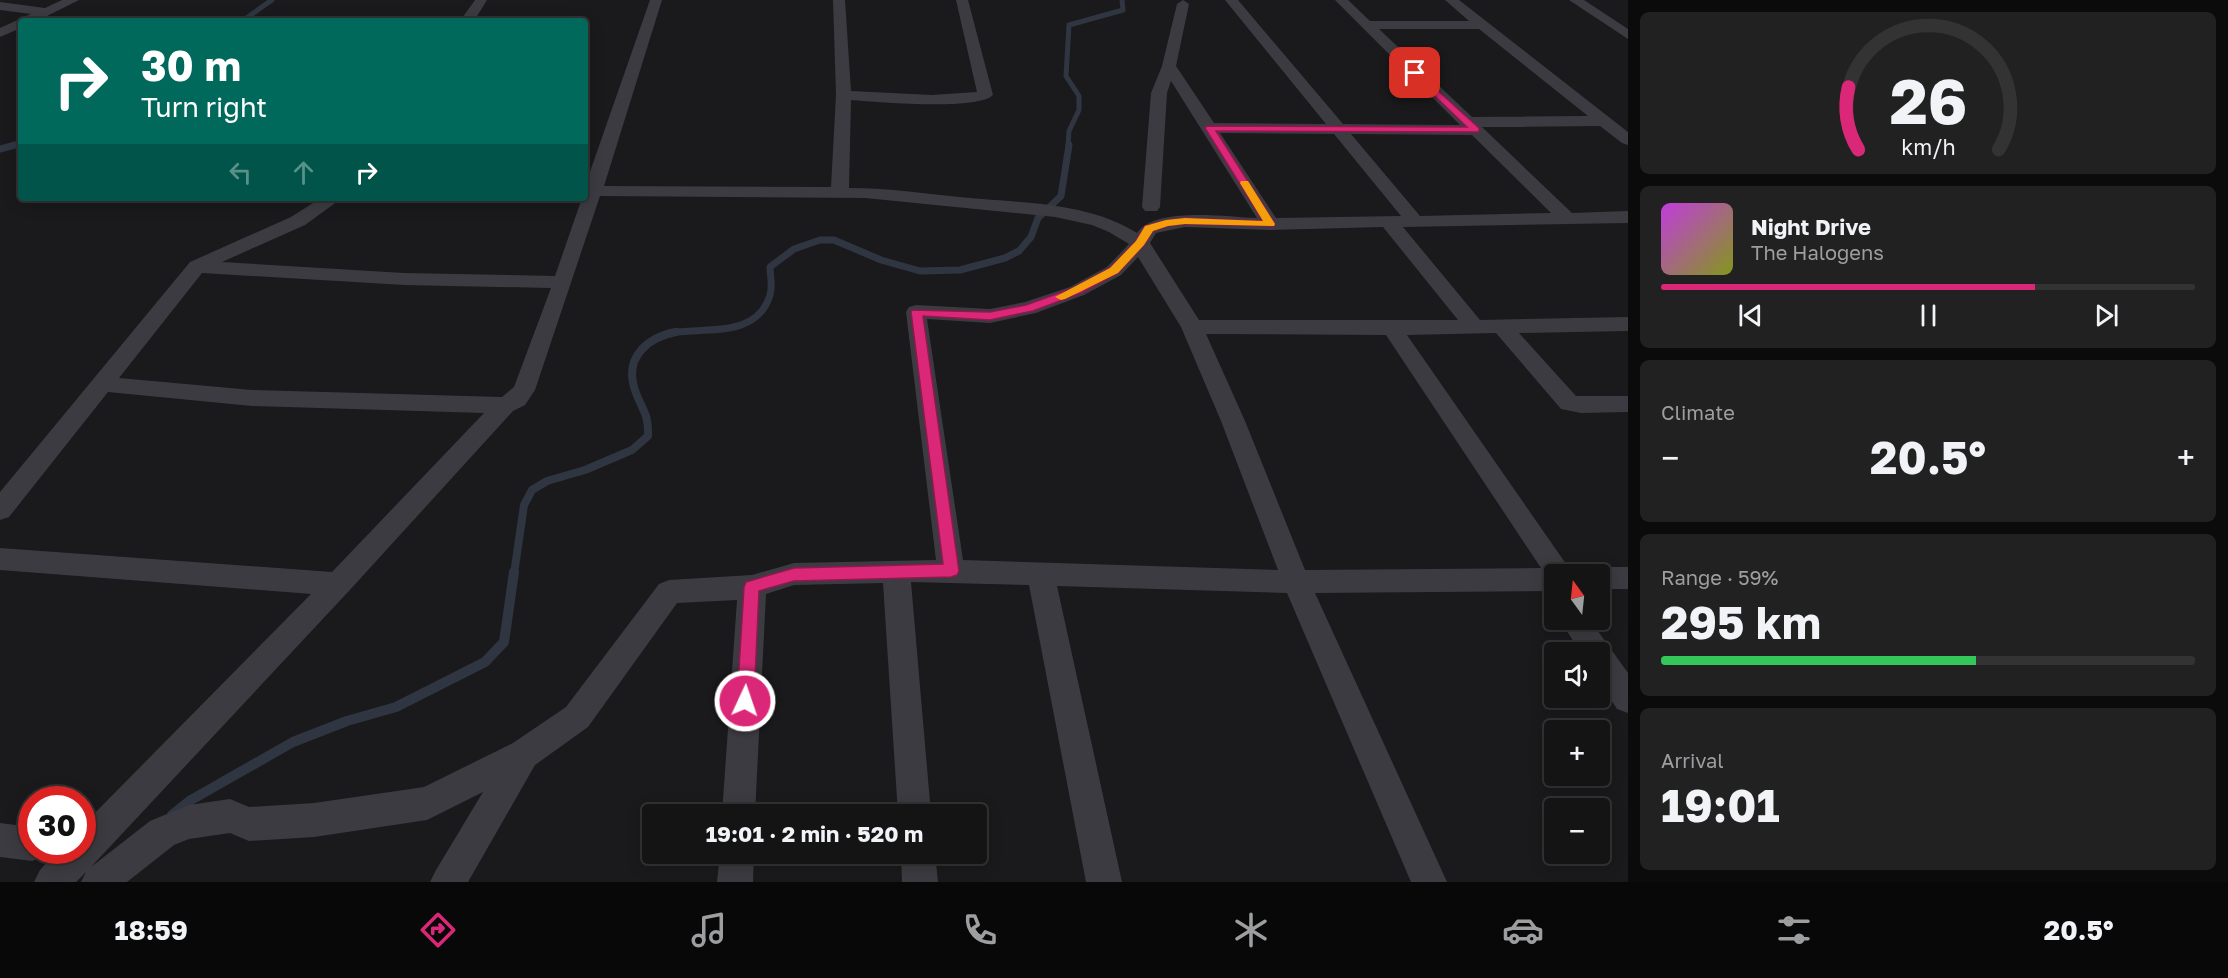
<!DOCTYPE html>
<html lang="en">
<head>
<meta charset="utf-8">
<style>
	:root { --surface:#141415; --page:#212122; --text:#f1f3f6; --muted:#9d9ea0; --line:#333334; --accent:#db2777 }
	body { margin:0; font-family:"Golos Text",sans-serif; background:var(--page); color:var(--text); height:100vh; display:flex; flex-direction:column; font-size:22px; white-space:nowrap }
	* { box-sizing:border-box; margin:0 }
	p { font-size:20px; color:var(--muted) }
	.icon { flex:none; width:33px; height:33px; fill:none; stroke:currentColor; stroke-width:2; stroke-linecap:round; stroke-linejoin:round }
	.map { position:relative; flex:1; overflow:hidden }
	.details { display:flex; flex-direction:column; gap:12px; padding:12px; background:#0b0b0c; width:600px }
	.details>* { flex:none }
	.guide { position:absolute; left:18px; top:18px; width:570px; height:183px; border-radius:6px; box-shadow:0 3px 15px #0003,0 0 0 2px var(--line); background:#00695c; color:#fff; overflow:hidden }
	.needle { width:39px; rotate:345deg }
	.tools { position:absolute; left:1544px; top:564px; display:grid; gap:12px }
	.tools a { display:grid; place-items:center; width:66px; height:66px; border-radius:6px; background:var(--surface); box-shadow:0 3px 15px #0003,0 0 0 2px var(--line); font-size:30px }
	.speed { position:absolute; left:18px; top:786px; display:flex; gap:12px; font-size:30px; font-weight:700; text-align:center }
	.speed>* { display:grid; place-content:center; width:78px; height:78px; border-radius:50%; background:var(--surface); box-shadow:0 3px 15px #0003,0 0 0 2px var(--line); line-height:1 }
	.speed .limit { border:9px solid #d22; background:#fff; color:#111 }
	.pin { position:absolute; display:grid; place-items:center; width:51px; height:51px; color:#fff; margin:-26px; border-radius:12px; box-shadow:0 3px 9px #0006 }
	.me { position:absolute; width:66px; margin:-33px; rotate:3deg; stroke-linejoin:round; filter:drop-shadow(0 0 4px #0008) }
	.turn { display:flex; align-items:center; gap:21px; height:126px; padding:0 24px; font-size:27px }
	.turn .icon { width:78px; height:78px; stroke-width:2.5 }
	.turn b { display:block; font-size:42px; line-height:51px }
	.lanes { display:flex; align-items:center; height:57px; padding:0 24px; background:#0003; justify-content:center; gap:30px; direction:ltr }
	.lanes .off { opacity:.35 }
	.big { font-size:45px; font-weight:700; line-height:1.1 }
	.details .tile { flex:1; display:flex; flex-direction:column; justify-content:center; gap:9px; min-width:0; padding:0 21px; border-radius:9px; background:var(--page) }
	.details .dial { align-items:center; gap:0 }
	.dial svg { height:156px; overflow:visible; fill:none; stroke:var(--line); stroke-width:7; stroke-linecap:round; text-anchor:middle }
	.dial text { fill:var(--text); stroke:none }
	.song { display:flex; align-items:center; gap:18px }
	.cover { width:72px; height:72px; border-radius:9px; background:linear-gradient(135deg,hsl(290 70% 55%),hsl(70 70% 35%)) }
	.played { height:6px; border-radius:3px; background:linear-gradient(90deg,var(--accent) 70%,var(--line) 70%) }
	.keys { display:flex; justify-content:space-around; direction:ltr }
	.heat { display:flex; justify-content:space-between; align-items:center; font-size:33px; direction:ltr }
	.charge { height:9px; border-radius:4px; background:linear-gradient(90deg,#34c759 59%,var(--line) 0) }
	.trip { position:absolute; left:642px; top:804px; width:345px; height:60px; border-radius:6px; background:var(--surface); box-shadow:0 3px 15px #0003,0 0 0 2px var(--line); font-weight:700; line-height:60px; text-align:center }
	.tab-bar { display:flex; height:96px; justify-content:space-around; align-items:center; background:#080808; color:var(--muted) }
	.tab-bar .icon { width:42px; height:42px }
	.tab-bar .active { color:var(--accent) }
	.tab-bar b { font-size:27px; color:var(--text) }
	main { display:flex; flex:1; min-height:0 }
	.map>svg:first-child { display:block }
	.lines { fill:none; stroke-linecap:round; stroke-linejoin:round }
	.stream-far3 { stroke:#2f3641; stroke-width:5 }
	.stream-far2 { stroke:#2f3641; stroke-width:7 }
	.stream-far1 { stroke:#2f3641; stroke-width:8 }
	.stream { stroke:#2f3641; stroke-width:10 }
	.minor { fill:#3b3b41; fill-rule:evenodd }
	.route { fill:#db2777; stroke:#8e194d; stroke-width:1.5 }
	.slow { fill:#f59e0b }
</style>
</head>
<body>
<main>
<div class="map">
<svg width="1628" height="882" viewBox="0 0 1628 882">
	<rect width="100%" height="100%" fill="#1a1a1c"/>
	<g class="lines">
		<g class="stream-far3">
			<path d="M 242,21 L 272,0"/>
			<path d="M 9,146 L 21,143"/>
			<path d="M 1068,146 L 1069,131 L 1079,110 L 1079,96 L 1066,76 L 1069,25 L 1123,10 L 1122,0"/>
		</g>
		<g class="stream-far2">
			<path d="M 0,149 L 15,145"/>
			<path d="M 669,333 C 704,327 757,339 770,295 C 773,286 770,276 770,267 L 794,249 L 820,240 L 834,240 L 881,260 L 920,271 L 960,270 L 1005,258 L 1019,251 L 1031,237 L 1038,218 L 1061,196 L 1069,145"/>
		</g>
		<path class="stream-far1" d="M 514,574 L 524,505 L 532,490 L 547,481 L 585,470 L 632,450 L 648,436 C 649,411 640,408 634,387 C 625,356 649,337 676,332"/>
		<path class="stream" d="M 172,815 L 191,800 L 293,742 L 347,721 L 396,707 L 485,662 L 504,642 L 514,572"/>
		<g class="minor">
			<path d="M 62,0 L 79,0 L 37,21 L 21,21 L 21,28 L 0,37 L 0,28 L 31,14 L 0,10 L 0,2 L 45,8 Z"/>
			<path d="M 475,0 L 487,0 L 474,21 L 460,21 Z"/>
			<path d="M 650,0 L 662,0 L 604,186 L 831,187 L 836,95 L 833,0 L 845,0 L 851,91 L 932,95 L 977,92 L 956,0 L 968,0 L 993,95 C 978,111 876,102 851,100 L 849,188 C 886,188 922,193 959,197 C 1017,203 1086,201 1137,233 C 1155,206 1228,217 1257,218 L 1171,81 L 1167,93 L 1160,207 L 1157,211 L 1145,211 L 1142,207 L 1151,93 L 1162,66 L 1177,4 L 1183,0 L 1189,4 L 1176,66 L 1214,123 L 1326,124 L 1225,0 L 1238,0 L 1343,124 L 1460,125 L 1335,0 L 1348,0 L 1370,21 L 1469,21 L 1445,0 L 1459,0 L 1628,132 L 1628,145 L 1622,143 L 1600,126 L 1482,127 L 1572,213 L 1628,211 L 1628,223 L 1403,227 L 1480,320 L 1628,317 L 1628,331 L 1519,333 L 1576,396 L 1628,396 L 1628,412 L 1581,413 L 1561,409 L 1496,333 L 1407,335 L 1573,574 L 1554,574 L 1554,591 L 1315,593 L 1447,882 L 1411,882 L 1287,593 L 1057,586 L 1122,882 L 1086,882 L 1029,585 L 911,582 L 931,814 L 898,814 L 883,583 L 794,585 L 766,594 L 755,814 L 722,814 L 737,600 L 677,603 L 588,727 L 535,765 L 468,882 L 430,882 L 436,870 L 483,792 L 427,820 L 314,837 L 249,841 L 230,833 L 189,839 L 174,845 L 127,882 L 81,882 L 86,872 L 76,882 L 34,882 L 40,870 L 58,850 L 82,850 L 82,826 L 311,594 L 0,570 L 0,548 L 332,572 L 484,413 L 252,406 L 108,392 L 9,517 L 0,520 L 0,492 L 190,262 L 291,217 L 321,198 L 342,198 L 305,225 L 222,262 L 404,273 L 555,276 L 582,198 L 585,198 L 585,186 ZM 1379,29 L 1479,29 L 1588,116 L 1472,117 ZM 1220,133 L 1334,134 L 1401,216 L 1276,218 ZM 1351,134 L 1472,135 L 1551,213 L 1420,216 ZM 600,196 L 865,198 L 1055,217 L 1092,225 L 1109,232 L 1129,244 L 1107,267 L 1070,287 L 1025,302 L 990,309 L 916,305 L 909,307 L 906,312 L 936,560 L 794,563 L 752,575 L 669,580 L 659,584 L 566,707 L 513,743 L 424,787 L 314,803 L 249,807 L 230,799 L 189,805 L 150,821 L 91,867 L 348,592 L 513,411 L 525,405 L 535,390 ZM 1185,227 L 1270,230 L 1383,227 L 1458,320 L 1199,320 L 1150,243 L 1156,233 ZM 1138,257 L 1181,327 L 1221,421 L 1278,570 L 963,560 L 927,319 L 990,323 L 1036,313 L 1084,295 L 1121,275 ZM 202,273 L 404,285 L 551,288 L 514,387 L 502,397 L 252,390 L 119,378 ZM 1206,334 L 1386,335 L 1541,568 L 1305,570 L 1245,421 Z"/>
			<path d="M 1569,0 L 1584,0 L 1628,29 L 1628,39 Z"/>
			<path d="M 1599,567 L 1628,567 L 1628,589 L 1599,589 L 1599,574 L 1587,574 L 1589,570 Z"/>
			<path d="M 1560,620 L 1590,620 L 1628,673 L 1628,713 L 1617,709 L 1599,681 L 1599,652 L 1580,652 Z"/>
			<path d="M 0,823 L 32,827 L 32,850 L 46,850 L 44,856 L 32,861 L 0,857 Z"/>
			<path d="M 720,854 L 754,854 L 753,882 L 717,882 Z"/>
			<path d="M 901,854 L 935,854 L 938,882 L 902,882 Z"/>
		</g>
	</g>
	<path class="route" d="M 1415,70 L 1479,128 L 1479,132 L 1216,131 L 1275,224 L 1274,226 L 1185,224 L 1168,226 L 1153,231 L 1144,245 L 1118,273 L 1081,293 L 1033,311 L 990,320 L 923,316 L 959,571 L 957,575 L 951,577 L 794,581 L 759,591 L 754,701 L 751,707 L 745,709 L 739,707 L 737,701 L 744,587 L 746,582 L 794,568 L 943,564 L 911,312 L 912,310 L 990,312 L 1026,305 L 1073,288 L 1110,268 L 1136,241 L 1145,226 L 1163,221 L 1185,218 L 1263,221 L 1205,128 L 1207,126 L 1467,127 L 1412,74 L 1410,73 Z"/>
	<path class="slow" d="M 1241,181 L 1248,181 L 1275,224 L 1274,226 L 1185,224 L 1168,226 L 1153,231 L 1144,245 L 1118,273 L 1065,299 L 1061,300 L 1055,297 L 1110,268 L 1136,241 L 1145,226 L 1166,220 L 1185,218 L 1263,221 L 1240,183 Z"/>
</svg>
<div class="tools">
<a><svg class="needle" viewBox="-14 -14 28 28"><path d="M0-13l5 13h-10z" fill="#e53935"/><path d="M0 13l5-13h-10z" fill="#9d9ea0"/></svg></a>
<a><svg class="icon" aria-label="sound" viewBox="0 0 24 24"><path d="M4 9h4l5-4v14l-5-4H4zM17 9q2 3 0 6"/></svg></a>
<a>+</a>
<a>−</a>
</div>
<div class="speed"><div class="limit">30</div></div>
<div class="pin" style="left:1415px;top:73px;background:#d93025"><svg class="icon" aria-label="arrive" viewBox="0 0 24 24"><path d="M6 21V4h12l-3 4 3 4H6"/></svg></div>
<svg class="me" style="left:745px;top:701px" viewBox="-20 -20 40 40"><circle r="17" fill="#db2777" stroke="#fff" stroke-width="3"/><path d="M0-11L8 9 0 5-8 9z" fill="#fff"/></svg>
<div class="trip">19:01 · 2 min · 520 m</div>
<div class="guide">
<div class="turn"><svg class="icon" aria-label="right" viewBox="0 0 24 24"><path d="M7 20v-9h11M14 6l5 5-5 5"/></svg><div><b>30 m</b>Turn right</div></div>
<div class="lanes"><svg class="icon off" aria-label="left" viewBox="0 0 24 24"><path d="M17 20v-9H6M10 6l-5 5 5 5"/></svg><svg class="icon off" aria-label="ahead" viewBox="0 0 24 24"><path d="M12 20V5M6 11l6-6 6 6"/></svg><svg class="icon" aria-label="right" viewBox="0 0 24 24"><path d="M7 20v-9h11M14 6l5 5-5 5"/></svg></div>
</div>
</div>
<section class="details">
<div class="tile dial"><svg viewBox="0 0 100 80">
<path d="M14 69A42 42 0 1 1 86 69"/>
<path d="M14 69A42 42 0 0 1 9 37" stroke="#db2777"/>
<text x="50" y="56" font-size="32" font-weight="700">26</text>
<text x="50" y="72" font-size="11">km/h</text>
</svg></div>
<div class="tile">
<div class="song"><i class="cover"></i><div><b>Night Drive</b><p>The Halogens</p></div></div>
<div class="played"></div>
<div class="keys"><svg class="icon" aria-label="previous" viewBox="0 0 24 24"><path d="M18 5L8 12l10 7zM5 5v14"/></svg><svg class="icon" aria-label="pause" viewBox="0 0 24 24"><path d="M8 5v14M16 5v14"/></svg><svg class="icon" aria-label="next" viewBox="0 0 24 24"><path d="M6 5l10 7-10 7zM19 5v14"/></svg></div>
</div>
<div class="tile"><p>Climate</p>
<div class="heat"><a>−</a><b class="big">20.5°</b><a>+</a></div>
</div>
<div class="tile"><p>Range · 59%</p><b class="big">295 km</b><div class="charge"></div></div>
<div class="tile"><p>Arrival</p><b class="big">19:01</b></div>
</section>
</main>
<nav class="tab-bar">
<b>18:59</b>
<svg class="icon active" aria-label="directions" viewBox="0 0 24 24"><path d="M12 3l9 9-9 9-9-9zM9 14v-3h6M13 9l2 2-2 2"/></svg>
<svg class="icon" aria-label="music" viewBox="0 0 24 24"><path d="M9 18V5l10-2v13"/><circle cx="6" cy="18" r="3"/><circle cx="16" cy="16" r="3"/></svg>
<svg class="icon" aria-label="phone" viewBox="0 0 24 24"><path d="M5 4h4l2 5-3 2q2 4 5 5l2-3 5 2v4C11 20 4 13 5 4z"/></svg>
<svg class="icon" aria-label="climate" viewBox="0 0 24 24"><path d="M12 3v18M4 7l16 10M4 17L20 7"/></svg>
<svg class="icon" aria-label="car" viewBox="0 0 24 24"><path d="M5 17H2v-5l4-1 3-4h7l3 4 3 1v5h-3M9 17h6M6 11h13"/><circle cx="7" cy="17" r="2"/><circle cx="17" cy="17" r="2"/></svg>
<svg class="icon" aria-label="filters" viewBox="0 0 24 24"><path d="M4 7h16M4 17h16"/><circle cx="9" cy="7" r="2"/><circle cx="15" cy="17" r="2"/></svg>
<b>20.5°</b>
</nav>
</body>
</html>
